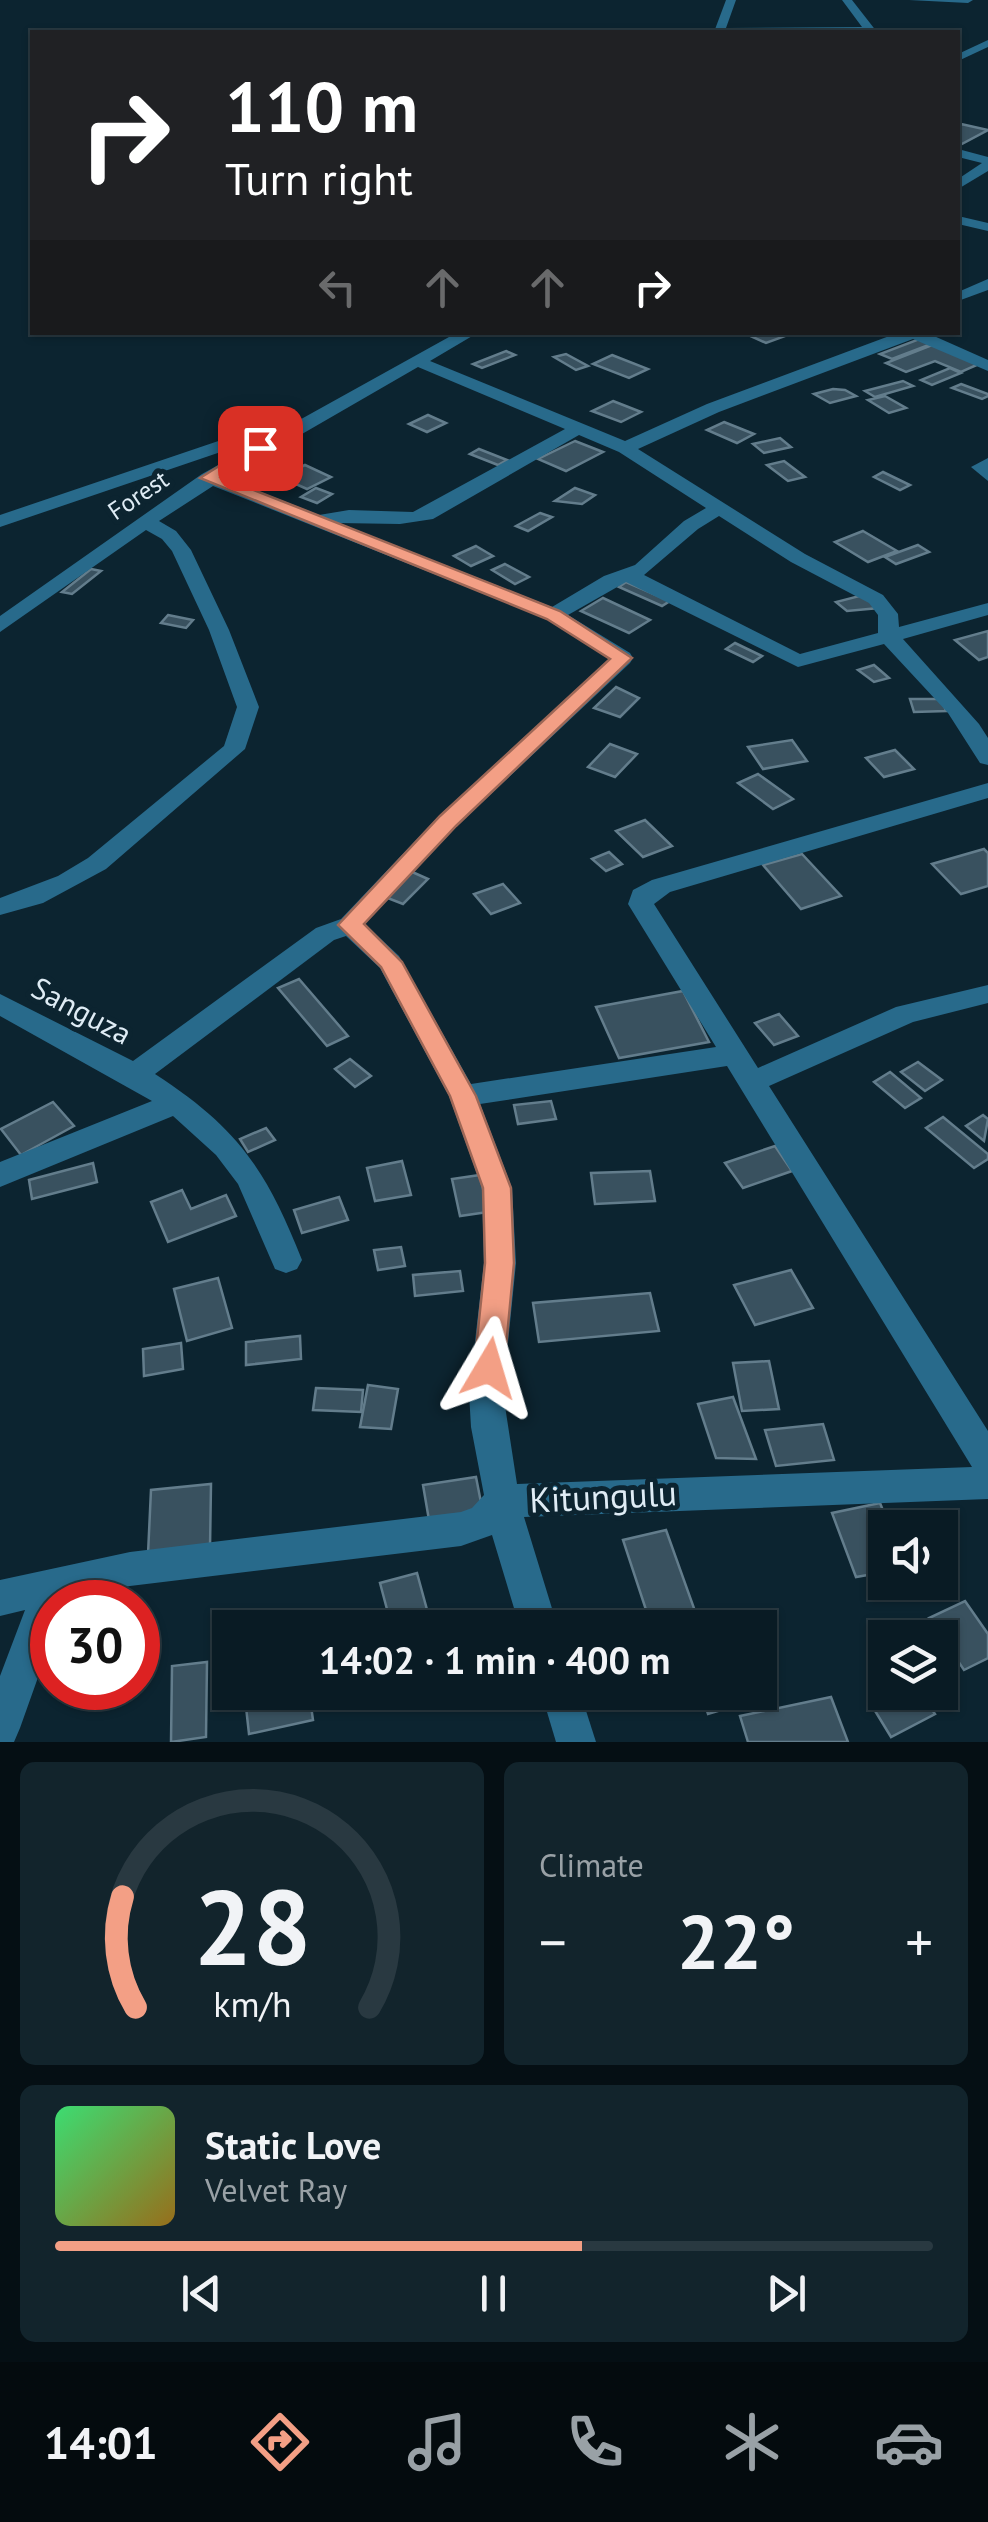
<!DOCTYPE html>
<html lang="en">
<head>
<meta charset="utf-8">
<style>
	:root { --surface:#091b24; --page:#12242c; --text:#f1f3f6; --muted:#99a1a6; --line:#293941; --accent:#f39f85 }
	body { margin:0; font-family:"PT Sans",sans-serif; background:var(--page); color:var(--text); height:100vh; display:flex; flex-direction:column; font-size:38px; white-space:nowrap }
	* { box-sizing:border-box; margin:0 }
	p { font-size:32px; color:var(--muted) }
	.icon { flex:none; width:55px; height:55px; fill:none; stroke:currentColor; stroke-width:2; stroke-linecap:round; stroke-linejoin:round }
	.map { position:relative; height:1742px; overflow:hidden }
	.drawer { display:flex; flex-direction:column; gap:20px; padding:20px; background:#050f14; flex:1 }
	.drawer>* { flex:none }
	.top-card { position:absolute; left:30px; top:30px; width:930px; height:305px; border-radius:0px; box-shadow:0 2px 8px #0004,0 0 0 2px var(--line); background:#202124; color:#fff; overflow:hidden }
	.tools { position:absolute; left:868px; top:1510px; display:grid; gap:20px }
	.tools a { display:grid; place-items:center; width:90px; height:90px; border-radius:0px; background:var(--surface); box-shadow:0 2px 8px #0004,0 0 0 2px var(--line); font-size:50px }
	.speed { position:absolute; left:30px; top:1580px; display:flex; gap:20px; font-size:50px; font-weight:700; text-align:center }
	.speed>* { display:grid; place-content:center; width:130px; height:130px; border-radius:50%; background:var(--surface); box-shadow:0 2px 8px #0004,0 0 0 2px var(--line); line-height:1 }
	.speed .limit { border:15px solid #d22; background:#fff; color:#111 }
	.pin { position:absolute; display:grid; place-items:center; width:85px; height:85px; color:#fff; margin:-42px; border-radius:20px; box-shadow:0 5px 15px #0006 }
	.me { position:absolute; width:110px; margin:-55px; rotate:7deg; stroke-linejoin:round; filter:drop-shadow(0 0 8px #0008) }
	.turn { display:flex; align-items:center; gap:35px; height:210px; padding:0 30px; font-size:45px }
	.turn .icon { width:130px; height:130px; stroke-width:2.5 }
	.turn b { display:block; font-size:70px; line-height:85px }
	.lanes { display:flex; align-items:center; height:95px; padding:0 30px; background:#0003; justify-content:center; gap:50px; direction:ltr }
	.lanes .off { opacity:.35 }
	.big { font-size:75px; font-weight:700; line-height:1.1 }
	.drawer .widget { flex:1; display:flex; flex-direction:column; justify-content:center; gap:15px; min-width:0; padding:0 35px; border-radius:15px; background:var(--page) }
	.drawer .dial { align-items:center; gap:0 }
	.dial svg { height:260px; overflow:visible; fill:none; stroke:var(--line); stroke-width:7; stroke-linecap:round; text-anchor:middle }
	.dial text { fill:var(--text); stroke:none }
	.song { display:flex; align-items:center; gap:30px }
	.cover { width:120px; height:120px; border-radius:15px; background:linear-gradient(135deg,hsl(140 70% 55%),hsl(40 70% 35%)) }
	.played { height:10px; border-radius:5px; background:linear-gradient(90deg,var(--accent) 60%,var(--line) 60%) }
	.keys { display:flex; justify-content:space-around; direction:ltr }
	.heat { display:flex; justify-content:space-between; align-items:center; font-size:55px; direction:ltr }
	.drawer .tiles { flex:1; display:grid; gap:20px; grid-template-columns:1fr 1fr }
	.widget:last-child { grid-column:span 2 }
	.trip { position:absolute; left:212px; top:1610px; width:565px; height:100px; border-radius:0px; background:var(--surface); box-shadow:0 2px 8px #0004,0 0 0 2px var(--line); font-weight:700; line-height:100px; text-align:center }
	.tabs { display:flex; height:160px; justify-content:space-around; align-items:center; background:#040b0e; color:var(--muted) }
	.tabs .icon { width:70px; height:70px }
	.tabs .current { color:var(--accent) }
	.tabs b { font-size:45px; color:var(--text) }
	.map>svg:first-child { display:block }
	.building { fill:#39515f; stroke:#637d8c; stroke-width:2.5 }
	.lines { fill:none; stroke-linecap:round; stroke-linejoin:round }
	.minor { fill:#286a8b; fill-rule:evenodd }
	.route { fill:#f39f85; stroke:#9e6756; stroke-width:2.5 }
	.labels { text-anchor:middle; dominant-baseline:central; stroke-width:10; stroke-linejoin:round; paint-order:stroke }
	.far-street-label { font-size:25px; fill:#dfecf5; stroke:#0c2430 }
	.street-label { font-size:30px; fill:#dfecf5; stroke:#0c2430 }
	.near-street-label { font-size:35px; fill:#dfecf5; stroke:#0c2430 }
</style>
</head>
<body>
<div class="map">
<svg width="988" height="1742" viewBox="0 0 988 1742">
	<rect width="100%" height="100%" fill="#0c2430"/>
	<g class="building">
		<path d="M 961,124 L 988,130 L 958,146 Z"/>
		<path d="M 781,332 L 788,335 L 766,343 L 744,333 Z"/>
		<path d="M 922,338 L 934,343 L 892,359 L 880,354 Z"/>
		<path d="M 932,345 L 979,364 L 961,372 L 935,361 L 906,372 L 886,363 Z"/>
		<path d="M 506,351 L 515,355 L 482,368 L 473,364 Z"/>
		<path d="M 566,354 L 588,366 L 576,370 L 554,357 Z"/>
		<path d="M 612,355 L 648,369 L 629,378 L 593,364 Z"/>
		<path d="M 950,368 L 961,373 L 932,385 L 921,380 Z"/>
		<path d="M 903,381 L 913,386 L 875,397 L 865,391 Z"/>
		<path d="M 961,384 L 988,394 L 988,396 L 982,399 L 952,388 Z"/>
		<path d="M 833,389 L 845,390 L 856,396 L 830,403 L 814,394 Z"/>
		<path d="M 885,396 L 906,408 L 889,413 L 868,400 Z"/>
		<path d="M 613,401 L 641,412 L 621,422 L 592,411 Z"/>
		<path d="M 428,415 L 446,423 L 427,432 L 409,424 Z"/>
		<path d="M 724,422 L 754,434 L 737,443 L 707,430 Z"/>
		<path d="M 780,438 L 791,447 L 764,453 L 753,444 Z"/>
		<path d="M 575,441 L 603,452 L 566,471 L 538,459 Z"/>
		<path d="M 479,449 L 507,460 L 498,465 L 470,454 Z"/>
		<path d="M 784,461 L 805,477 L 788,481 L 767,465 Z"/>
		<path d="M 305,465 L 331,477 L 307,489 L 280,477 Z"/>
		<path d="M 883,472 L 910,485 L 900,490 L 874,477 Z"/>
		<path d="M 316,488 L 332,494 L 317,503 L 301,497 Z"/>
		<path d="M 575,488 L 595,495 L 582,504 L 555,501 Z"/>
		<path d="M 540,513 L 552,517 L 528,531 L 516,526 Z"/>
		<path d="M 863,531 L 897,551 L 868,562 L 835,542 Z"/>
		<path d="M 918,545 L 929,552 L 896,564 L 885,557 Z"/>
		<path d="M 476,546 L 493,556 L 471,566 L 454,556 Z"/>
		<path d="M 505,564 L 529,577 L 515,584 L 492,570 Z"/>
		<path d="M 91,569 L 101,571 L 72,594 L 62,592 Z"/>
		<path d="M 626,582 L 670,601 L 662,606 L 619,587 Z"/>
		<path d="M 863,595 L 879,608 L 847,611 L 836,602 Z"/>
		<path d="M 603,598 L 650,620 L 629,633 L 581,611 Z"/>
		<path d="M 168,615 L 193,620 L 186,628 L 161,623 Z"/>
		<path d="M 988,631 L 988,657 L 979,660 L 955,640 Z"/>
		<path d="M 735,643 L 762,656 L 753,662 L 726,649 Z"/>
		<path d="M 874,665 L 889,678 L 874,682 L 858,670 Z"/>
		<path d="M 616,687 L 639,698 L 620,717 L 594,708 Z"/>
		<path d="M 910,699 L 942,699 L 946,711 L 914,712 Z"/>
		<path d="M 792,740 L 807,761 L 763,769 L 748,747 Z"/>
		<path d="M 610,744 L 637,754 L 615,777 L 588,767 Z"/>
		<path d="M 895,750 L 914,769 L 884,777 L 866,758 Z"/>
		<path d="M 758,774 L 793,799 L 773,809 L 738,783 Z"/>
		<path d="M 645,820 L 672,846 L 643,857 L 616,831 Z"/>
		<path d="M 984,849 L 988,853 L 988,886 L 961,894 L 932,864 Z"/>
		<path d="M 609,852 L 622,864 L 606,871 L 592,859 Z"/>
		<path d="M 802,854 L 841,896 L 801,909 L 763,865 Z"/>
		<path d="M 410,871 L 428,879 L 403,904 L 385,897 Z"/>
		<path d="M 503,884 L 520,903 L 491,914 L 474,894 Z"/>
		<path d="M 299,979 L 348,1036 L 327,1046 L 278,988 Z"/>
		<path d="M 683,991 L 709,1042 L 619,1058 L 596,1007 Z"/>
		<path d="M 779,1014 L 798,1036 L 774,1045 L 755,1023 Z"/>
		<path d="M 350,1059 L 371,1076 L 355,1087 L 335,1069 Z"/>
		<path d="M 918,1062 L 942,1080 L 925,1091 L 901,1072 Z"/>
		<path d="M 890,1072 L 921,1098 L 905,1108 L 874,1082 Z"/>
		<path d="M 551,1101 L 556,1119 L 518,1124 L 514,1105 Z"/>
		<path d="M 53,1102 L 74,1126 L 21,1155 L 1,1129 Z"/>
		<path d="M 983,1115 L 988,1119 L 984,1141 L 966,1126 Z"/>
		<path d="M 943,1117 L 988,1154 L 988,1159 L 974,1168 L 926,1128 Z"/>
		<path d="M 266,1128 L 275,1140 L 248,1152 L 240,1139 Z"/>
		<path d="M 775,1146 L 792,1171 L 743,1188 L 725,1163 Z"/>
		<path d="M 402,1161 L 411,1195 L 375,1201 L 367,1168 Z"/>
		<path d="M 93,1163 L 97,1182 L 32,1199 L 29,1180 Z"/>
		<path d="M 650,1171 L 655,1201 L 595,1204 L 591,1173 Z"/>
		<path d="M 480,1175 L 488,1212 L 460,1216 L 452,1179 Z"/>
		<path d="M 182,1190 L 191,1209 L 226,1195 L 236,1216 L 168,1242 L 151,1202 Z"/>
		<path d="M 339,1197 L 348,1220 L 302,1233 L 294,1210 Z"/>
		<path d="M 401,1247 L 405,1266 L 378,1270 L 374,1250 Z"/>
		<path d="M 791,1270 L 813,1308 L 755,1325 L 734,1285 Z"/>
		<path d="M 460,1271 L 463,1291 L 415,1296 L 413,1275 Z"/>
		<path d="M 218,1278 L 232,1328 L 187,1341 L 174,1289 Z"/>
		<path d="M 650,1293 L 659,1331 L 539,1342 L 533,1303 Z"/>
		<path d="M 300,1336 L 301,1359 L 246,1365 L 246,1342 Z"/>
		<path d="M 181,1343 L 183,1369 L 144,1376 L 143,1349 Z"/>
		<path d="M 769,1361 L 779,1409 L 742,1411 L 733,1363 Z"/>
		<path d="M 368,1385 L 398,1389 L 391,1429 L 360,1427 Z"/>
		<path d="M 316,1388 L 363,1390 L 361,1412 L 313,1410 Z"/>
		<path d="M 733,1397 L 756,1459 L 716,1458 L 698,1404 Z"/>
		<path d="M 823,1424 L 834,1460 L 776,1466 L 765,1430 Z"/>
		<path d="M 476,1477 L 484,1518 L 430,1526 L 423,1485 Z"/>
		<path d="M 211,1484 L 210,1548 L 148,1554 L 151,1490 Z"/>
		<path d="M 880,1503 L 890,1528 L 885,1528 L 885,1572 L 856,1577 L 832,1513 Z"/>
		<path d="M 666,1530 L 695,1611 L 650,1622 L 623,1540 Z"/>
		<path d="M 417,1573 L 432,1628 L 392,1628 L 380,1583 Z"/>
		<path d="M 965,1601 L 988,1634 L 988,1658 L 964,1670 L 929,1618 Z"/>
		<path d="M 748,1617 L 752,1628 L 713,1626 Z"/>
		<path d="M 760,1648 L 773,1682 L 760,1685 Z"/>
		<path d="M 207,1662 L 206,1737 L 171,1742 L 172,1666 Z"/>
		<path d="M 269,1692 L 309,1692 L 313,1720 L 249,1734 L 245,1698 Z"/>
		<path d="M 701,1692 L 730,1692 L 735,1706 L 708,1714 Z"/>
		<path d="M 885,1692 L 920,1692 L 935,1714 L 891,1737 L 869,1701 Z"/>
		<path d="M 831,1697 L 848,1742 L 748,1742 L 740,1716 Z"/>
	</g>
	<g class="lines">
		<g class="minor">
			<path d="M 726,0 L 736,0 L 726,28 L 862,27 L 842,0 L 852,0 L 877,32 L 714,32 Z"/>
			<path d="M 909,0 L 973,0 L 968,3 Z"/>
			<path d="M 988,40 L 988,47 L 958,61 L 958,54 Z"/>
			<path d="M 958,149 L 988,157 L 988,171 L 958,189 L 958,179 L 982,163 L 958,157 Z"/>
			<path d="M 958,216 L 988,223 L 988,231 L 958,224 Z"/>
			<path d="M 988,279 L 988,290 L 958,301 L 958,292 Z"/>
			<path d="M 458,332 L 479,332 L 430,361 L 625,441 L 707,404 L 900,332 L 925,332 L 988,360 L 988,371 L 913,339 L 719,412 L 638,449 L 805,554 L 883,595 L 898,614 L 899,627 L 988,603 L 988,615 L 903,639 L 979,724 L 988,738 L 988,765 L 980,763 L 948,713 L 884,644 L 798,667 L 626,582 L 568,615 L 630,653 L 633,658 L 630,663 L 457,826 L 365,924 L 399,956 L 471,1084 L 716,1047 L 628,904 L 633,890 L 652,880 L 988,783 L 988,798 L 670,892 L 654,904 L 758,1068 L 896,1007 L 988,985 L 988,1003 L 913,1022 L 769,1086 L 988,1431 L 988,1499 L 524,1517 L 558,1628 L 520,1628 L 492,1535 L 461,1546 L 130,1586 L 52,1602 L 52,1638 L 20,1728 L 14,1742 L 0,1742 L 0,1676 L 25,1610 L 0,1616 L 0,1580 L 130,1552 L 461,1512 L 472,1508 L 484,1495 L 471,1427 L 469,1393 L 484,1263 L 482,1188 L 449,1096 L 380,968 L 346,936 L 334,940 L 155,1074 C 238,1128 266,1169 302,1260 L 297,1269 L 286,1273 L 275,1269 L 238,1184 L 216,1155 L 173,1116 L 0,1187 L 0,1162 L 152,1101 L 0,1016 L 0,994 L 133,1061 L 316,928 L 341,919 L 439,816 L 609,659 L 547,619 L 213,486 L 159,521 L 176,531 L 191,550 L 229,630 L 259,707 L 245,749 L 106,869 L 43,903 L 0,915 L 0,898 L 58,876 L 88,858 L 224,746 L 237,707 L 209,630 L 172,551 L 162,539 L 146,530 L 0,632 L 0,616 L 202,474 L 274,434 L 0,527 L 0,515 L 263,426 L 275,426 L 276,433 ZM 418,367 L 565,429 L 413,512 L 349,510 L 319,515 L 226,478 ZM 579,435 L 619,452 L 706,508 L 684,521 L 635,565 L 604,576 L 552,607 L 338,523 L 400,524 L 433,519 ZM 719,516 L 791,562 L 869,603 L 878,615 L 878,633 L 800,654 L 644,575 L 698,529 ZM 727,1066 L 972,1467 L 517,1484 L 503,1393 L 516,1263 L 512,1188 L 480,1104 Z"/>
			<path d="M 988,458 L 988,481 L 971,467 Z"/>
			<path d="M 541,1692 L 580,1692 L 596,1742 L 556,1742 Z"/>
		</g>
	</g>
	<path class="route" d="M 254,444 L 268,448 L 221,477 L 560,611 L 632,658 L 456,826 L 364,924 L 402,962 L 476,1096 L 511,1188 L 514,1263 L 504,1368 L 500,1377 L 489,1381 L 478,1377 L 474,1368 L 485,1263 L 483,1188 L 450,1096 L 381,967 L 338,925 L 440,816 L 610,659 L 547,619 L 200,478 Z"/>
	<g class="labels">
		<g class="far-street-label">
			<text transform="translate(138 495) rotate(-34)">Forest</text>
		</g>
		<g class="street-label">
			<text transform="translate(82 1010) rotate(28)">Sanguza</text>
		</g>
		<g class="near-street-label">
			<text transform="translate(603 1496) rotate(-3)">Kitungulu</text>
		</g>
	</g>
</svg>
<div class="tools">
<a><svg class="icon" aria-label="sound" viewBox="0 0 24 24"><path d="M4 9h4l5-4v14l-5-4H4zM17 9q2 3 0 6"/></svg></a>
<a><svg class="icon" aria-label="layers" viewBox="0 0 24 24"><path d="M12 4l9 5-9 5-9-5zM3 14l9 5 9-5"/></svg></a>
</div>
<div class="speed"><div class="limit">30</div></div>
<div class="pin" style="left:260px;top:448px;background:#d93025"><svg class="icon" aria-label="arrive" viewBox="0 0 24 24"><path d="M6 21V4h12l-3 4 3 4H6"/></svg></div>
<svg class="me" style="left:489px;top:1368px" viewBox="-20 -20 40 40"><path d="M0-17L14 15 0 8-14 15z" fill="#f39f85" stroke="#fff" stroke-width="4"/></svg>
<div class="trip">14:02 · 1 min · 400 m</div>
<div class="top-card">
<div class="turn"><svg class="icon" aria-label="right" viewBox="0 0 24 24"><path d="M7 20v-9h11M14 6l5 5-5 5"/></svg><div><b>110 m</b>Turn right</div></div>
<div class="lanes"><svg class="icon off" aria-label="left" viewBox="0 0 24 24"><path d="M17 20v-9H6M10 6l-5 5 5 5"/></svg><svg class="icon off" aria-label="ahead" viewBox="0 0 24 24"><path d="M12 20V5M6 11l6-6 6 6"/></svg><svg class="icon off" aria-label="ahead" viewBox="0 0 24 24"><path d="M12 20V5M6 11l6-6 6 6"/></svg><svg class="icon" aria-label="right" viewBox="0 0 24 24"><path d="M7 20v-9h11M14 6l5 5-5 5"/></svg></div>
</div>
</div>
<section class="drawer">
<div class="tiles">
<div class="widget dial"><svg viewBox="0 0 100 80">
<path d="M14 69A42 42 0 1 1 86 69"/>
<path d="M14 69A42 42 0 0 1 10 35" stroke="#f39f85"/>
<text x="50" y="56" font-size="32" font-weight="700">28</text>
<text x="50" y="72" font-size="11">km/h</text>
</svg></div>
<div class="widget"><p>Climate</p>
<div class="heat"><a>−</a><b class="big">22°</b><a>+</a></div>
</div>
<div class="widget">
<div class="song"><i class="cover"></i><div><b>Static Love</b><p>Velvet Ray</p></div></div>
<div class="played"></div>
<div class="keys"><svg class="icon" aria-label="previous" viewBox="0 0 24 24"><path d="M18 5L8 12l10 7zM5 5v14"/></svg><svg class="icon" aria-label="pause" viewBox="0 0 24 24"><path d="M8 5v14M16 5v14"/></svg><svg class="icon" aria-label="next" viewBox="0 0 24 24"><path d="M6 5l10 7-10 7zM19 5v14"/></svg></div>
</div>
</div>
</section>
<nav class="tabs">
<b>14:01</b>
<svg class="icon current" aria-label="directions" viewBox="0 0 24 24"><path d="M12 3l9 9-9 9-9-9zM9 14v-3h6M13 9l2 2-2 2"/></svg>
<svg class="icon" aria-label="music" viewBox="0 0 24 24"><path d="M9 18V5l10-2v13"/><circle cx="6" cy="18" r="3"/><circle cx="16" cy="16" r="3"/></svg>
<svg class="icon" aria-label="phone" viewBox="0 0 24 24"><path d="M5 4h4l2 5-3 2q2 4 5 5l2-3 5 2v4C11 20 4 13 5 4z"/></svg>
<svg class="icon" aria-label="climate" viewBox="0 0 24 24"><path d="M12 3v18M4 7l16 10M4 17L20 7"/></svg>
<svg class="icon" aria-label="car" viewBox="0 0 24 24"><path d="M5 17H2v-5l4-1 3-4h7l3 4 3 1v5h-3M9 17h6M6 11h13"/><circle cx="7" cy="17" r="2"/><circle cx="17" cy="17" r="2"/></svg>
</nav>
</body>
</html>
